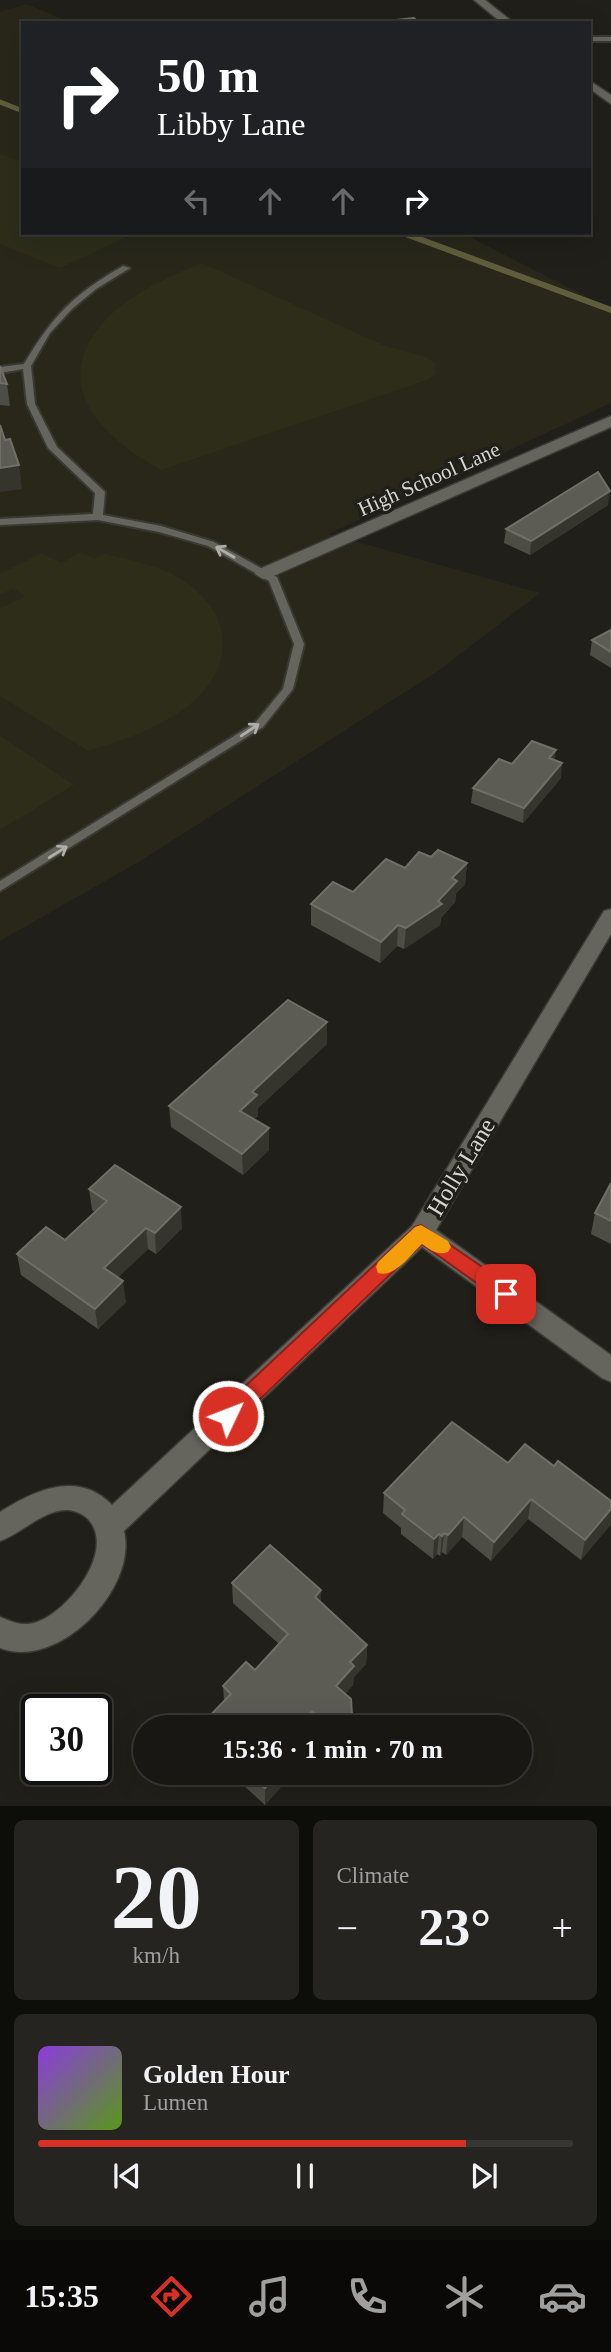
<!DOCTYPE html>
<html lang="en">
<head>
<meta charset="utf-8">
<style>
	:root { --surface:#181713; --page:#252421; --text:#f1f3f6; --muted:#9f9fa0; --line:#363633; --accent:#d93025 }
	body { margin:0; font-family:"Times New Roman",serif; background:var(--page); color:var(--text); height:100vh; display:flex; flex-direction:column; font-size:26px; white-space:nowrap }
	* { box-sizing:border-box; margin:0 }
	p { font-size:23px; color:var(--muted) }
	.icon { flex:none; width:38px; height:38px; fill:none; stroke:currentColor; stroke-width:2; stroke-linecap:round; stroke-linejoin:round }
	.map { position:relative; height:1806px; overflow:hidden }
	.side { display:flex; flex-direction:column; gap:14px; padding:14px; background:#0d0d0a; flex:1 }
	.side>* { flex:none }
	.guide { position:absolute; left:21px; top:21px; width:570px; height:214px; border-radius:0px; box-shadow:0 7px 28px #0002,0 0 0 2px var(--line); background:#202124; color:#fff; overflow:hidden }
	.speed { position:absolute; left:21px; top:1694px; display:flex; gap:14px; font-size:35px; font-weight:700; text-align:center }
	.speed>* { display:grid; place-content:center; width:91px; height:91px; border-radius:50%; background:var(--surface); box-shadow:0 7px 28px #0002,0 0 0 2px var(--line); line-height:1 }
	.speed .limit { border:4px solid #111; border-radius:10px; background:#fff; color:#111 }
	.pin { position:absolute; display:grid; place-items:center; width:60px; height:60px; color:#fff; margin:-30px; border-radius:14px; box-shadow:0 4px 10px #0006 }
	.me { position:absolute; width:77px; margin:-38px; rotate:47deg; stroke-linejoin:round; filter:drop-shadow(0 0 5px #0008) }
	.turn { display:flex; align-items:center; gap:24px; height:147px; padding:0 21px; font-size:32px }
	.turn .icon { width:91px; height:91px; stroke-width:2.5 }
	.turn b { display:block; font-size:49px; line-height:60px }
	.lanes { display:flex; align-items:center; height:66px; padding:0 21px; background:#0003; justify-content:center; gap:35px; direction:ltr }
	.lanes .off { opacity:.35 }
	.big { font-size:52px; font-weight:700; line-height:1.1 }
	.side .widget { flex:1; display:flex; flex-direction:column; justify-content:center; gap:10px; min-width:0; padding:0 24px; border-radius:10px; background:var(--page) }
	.side .dial { align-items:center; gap:0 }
	.dial b { font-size:91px; line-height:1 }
	.song { display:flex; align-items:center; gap:21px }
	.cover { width:84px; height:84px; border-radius:10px; background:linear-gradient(135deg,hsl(270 70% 55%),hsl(90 70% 35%)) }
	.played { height:7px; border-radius:4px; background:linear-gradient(90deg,var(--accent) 80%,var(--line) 80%) }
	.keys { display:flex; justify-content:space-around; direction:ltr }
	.heat { display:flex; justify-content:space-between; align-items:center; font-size:38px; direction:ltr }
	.side .tiles { flex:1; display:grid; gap:14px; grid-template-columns:1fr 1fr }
	.widget:last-child { grid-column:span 2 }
	.trip { position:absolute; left:133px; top:1715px; width:399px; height:70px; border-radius:35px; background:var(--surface); box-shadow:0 7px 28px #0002,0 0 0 2px var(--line); font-weight:700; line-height:70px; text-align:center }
	.tab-bar { display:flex; height:112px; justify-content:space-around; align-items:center; background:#0a0908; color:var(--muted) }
	.tab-bar .icon { width:49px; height:49px }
	.tab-bar .on { color:var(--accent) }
	.tab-bar b { font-size:32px; color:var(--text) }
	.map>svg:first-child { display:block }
	.built { fill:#28271a }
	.green { fill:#2d2d1a }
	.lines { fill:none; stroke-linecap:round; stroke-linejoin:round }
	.stream-far1 { stroke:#5f5e3c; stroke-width:5 }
	.stream { stroke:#5f5e3c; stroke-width:6 }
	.lane-casing { stroke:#3a3a35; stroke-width:4 }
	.street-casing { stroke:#3a3a35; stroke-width:3 }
	.secondary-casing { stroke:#3a3a35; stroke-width:3 }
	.lane { fill:#66655d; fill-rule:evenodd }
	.street { fill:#66655d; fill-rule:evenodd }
	.secondary { fill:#66655d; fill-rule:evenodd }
	.wall { fill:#4d4d46 }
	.shaded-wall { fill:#35352d }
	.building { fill:#5c5c55; stroke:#6f6f68; stroke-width:2 }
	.oneway { stroke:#afafa9 }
	.route { fill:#d93025; stroke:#8d1f18; stroke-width:2 }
	.slow { fill:#f59e0b }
	.labels { text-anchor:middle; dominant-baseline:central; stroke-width:7; stroke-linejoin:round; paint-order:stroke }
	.far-street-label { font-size:21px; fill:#d7d7d2; stroke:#201f19 }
	.street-label { font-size:24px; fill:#d7d7d2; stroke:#201f19 }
</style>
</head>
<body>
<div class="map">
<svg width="611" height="1806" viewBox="0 0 611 1806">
	<rect width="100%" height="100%" fill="#201f19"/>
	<path class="built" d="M 26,4 L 73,23 L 23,23 L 23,233 L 462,233 L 611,309 L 611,403 L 329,534 L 540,593 L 438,671 L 142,860 L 0,941 L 0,12 Z"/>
	<g class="green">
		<path d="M 0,154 L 23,162 L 23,233 L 135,233 L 60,268 L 0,244 Z"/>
		<path d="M 202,263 L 383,345 L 426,357 L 435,363 L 436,374 L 427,380 L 161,470 C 93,433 43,374 117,309 C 142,288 173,275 202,263 Z"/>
		<path d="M 82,552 L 94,559 L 104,554 C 127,559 149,563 170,573 C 230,603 243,662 189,705 C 160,728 124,740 88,751 L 0,696 L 0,609 L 25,596 L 13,588 L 0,595 L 0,574 L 42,553 L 61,563 Z"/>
		<path d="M 0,736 L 74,785 L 0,830 Z"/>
	</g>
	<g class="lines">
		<path class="stream-far1" d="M 0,102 L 23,111"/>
		<path class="stream" d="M 403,233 L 611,310"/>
		<g class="lane-casing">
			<g id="lane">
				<rect x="590" y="37" width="21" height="4"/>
				<path d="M 123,266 L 130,268 L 96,289 L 72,309 L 50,333 L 31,366 L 35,404 L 57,447 L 105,492 L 103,515 L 161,526 L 214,542 L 277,577 L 304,644 L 293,689 L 263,727 L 0,891 L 0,881 L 255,723 L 283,689 L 294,644 L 269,581 L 208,546 L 159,532 L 98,520 L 0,525 L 0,519 L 93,514 L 95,493 L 48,448 L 27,404 L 23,369 L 0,373 L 0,367 L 24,364 C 54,314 73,295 123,266 Z"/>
			</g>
		</g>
		<g class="street-casing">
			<g id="street">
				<path d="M 611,416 L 611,427 L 269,578 L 263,579 L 255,574 L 257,570 Z"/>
				<path d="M 611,909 L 611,934 L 436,1230 L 611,1355 L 611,1382 L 602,1378 L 422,1247 L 124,1531 C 138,1589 58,1671 0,1648 L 0,1617 C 12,1622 23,1627 37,1622 C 68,1612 117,1550 88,1519 C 83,1514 76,1511 69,1510 C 43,1509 23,1533 0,1541 L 0,1512 C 35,1490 78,1470 112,1505 L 412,1226 L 604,911 Z"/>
			</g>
		</g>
		<g class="secondary-casing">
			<g id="secondary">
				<path d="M 474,0 L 485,0 L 514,23 L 502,23 Z"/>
				<path d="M 590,81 L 611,95 L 611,104 L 590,89 Z"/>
			</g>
		</g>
		<use href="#lane" class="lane"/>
		<use href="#street" class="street"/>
		<use href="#secondary" class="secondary"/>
	</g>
	<g class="wall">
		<path d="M 0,366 L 7,384 L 10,406 L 0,405 Z"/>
		<path d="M 608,505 L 530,555 L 504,543 L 506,529 Z"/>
		<path d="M 611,630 L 611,668 L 590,655 L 592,640 Z"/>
		<path d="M 555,760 L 561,778 L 523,823 L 471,803 L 473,788 L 512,764 Z"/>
		<path d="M 431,857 L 467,863 L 465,884 L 456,893 L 455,902 L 441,918 L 440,925 L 404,949 L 397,946 L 380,963 L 311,925 L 311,904 L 353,892 Z"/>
		<path d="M 327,1044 L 258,1108 L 258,1116 L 254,1119 L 269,1150 L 243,1175 L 171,1127 L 169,1106 Z"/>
		<path d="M 611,1183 L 611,1244 L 591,1234 L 595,1213 Z"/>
		<path d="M 89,1189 L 182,1228 L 156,1254 L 148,1249 L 118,1277 L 126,1302 L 98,1329 L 21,1275 L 17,1254 L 65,1240 L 95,1212 L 92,1210 Z"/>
		<path d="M 508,1463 L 554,1466 L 611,1501 L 611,1524 L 581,1560 L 528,1519 L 491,1561 L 462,1537 L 446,1555 L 442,1552 L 440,1556 L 437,1554 L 433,1559 L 401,1534 L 401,1528 L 383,1513 L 384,1493 Z"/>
		<path d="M 232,1583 L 321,1603 L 367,1645 L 366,1664 L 354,1677 L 353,1685 L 345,1694 L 351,1727 L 199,1727 L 224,1701 L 223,1686 L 255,1670 L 279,1644 L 233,1603 Z"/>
		<path d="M 230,1773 L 286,1773 L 286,1781 L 265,1805 Z"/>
	</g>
	<g class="shaded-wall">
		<path d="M 19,465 L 22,489 L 0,492 L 0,468 Z"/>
		<path d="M 610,491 L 608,505 L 530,555 L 531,541 Z"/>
		<path d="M 556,750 L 554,765 L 549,758 Z"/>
		<path d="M 562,763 L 561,778 L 523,823 L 524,808 Z"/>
		<path d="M 467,863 L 465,884 L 456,893 L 455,902 L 441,918 L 440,925 L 404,949 L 406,928 L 438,901 L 452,878 Z"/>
		<path d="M 398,925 L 397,946 L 380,963 L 381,942 Z"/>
		<path d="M 327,1022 L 327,1044 L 258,1108 L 258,1116 L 241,1132 L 240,1111 L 252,1092 Z"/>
		<path d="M 269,1128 L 269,1150 L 243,1175 L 242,1154 Z"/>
		<path d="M 181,1207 L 182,1228 L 156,1254 L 155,1233 Z"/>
		<path d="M 146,1228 L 148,1249 L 106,1289 L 104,1268 Z"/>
		<path d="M 123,1281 L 126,1302 L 98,1329 L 95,1309 Z"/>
		<path d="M 531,1499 L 528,1519 L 491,1561 L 494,1542 Z"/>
		<path d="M 611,1509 L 611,1524 L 581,1560 L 585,1540 Z"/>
		<path d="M 464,1517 L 462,1537 L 446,1555 L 448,1535 Z"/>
		<path d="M 444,1533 L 442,1552 L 440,1556 L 442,1536 Z"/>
		<path d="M 439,1534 L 437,1554 L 433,1559 L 434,1539 Z"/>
		<path d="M 321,1590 L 321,1610 L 315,1597 Z"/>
		<path d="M 367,1645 L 366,1664 L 354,1677 L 353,1685 L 336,1705 L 336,1686 L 350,1662 Z"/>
		<path d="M 312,1711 L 312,1727 L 298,1727 Z"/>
		<path d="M 352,1715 L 351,1727 L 342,1727 L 342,1726 Z"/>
		<path d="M 278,1773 L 286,1773 L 286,1781 L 265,1805 L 265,1788 Z"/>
	</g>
	<g class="building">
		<path d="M 414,18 L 419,23 L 377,22 Z"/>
		<path d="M 0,366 L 7,384 L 0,383 Z"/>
		<path d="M 0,425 L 5,440 L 10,439 L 19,465 L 0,468 Z"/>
		<path d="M 598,472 L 610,491 L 531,541 L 506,529 Z"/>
		<path d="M 611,630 L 611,652 L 592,640 Z"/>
		<path d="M 532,741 L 556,750 L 549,758 L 562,763 L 524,808 L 473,788 L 499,759 L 512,764 Z"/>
		<path d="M 438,850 L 467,863 L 452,878 L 457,881 L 438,901 L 442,904 L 406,928 L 398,925 L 381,942 L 311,904 L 333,882 L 353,892 L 386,859 L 405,868 L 419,852 L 431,857 Z"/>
		<path d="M 288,1000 L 327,1022 L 252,1092 L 257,1095 L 240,1111 L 269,1128 L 242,1154 L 169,1106 Z"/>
		<path d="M 115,1165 L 181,1207 L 155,1233 L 146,1228 L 104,1268 L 123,1281 L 95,1309 L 17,1254 L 46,1227 L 65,1240 L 107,1201 L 89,1189 Z"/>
		<path d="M 611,1183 L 611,1221 L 595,1213 Z"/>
		<path d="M 452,1422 L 508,1463 L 525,1444 L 554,1466 L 558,1461 L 611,1501 L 611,1509 L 585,1540 L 531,1499 L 494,1542 L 464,1517 L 448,1535 L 444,1533 L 442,1536 L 439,1534 L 434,1539 L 402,1514 L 405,1510 L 384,1493 Z"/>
		<path d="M 270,1545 L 321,1590 L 315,1597 L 367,1645 L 350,1662 L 354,1666 L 336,1686 L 351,1699 L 352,1715 L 342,1726 L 328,1726 L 312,1711 L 298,1727 L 199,1727 L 231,1694 L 223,1686 L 246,1662 L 255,1670 L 288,1634 L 232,1583 Z"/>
		<path d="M 248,1773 L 278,1773 L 265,1788 Z"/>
	</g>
	<defs><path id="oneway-shaft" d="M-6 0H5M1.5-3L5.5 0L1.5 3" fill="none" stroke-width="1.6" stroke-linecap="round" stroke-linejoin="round" transform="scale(1.75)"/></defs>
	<g class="oneway">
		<use href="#oneway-shaft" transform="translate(225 552) rotate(-150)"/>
		<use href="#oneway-shaft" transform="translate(250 730) rotate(-34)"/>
		<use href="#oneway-shaft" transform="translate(58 852) rotate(-32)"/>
	</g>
	<path class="route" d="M 421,1225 L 513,1288 L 516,1294 L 513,1299 L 506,1302 L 499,1299 L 422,1244 L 235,1423 L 228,1425 L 220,1423 L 217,1416 L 220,1410 L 415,1227 Z"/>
	<path class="slow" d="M 421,1225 L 448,1241 L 451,1247 L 448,1252 C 437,1256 431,1250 422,1244 C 411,1254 395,1278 378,1273 L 376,1267 L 378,1262 L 415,1227 Z"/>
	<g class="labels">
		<g class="far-street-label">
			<text transform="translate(429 479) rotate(-24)">High School Lane</text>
		</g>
		<g class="street-label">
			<text transform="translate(461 1167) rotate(-59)">Holly Lane</text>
		</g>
	</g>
</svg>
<div class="speed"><div class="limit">30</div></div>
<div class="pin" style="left:506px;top:1294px;background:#d93025"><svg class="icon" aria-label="arrive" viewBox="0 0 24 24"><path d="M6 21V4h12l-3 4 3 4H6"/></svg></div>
<svg class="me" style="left:228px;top:1416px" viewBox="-20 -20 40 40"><circle r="17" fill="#d93025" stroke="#fff" stroke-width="3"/><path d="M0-11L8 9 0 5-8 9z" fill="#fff"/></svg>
<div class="trip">15:36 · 1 min · 70 m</div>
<div class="guide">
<div class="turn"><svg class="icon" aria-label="right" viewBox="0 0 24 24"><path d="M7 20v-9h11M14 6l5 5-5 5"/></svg><div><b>50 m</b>Libby Lane</div></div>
<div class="lanes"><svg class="icon off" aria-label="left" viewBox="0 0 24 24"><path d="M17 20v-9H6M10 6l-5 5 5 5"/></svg><svg class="icon off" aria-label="ahead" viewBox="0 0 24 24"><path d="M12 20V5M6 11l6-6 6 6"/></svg><svg class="icon off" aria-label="ahead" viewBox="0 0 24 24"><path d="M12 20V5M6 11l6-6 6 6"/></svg><svg class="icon" aria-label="right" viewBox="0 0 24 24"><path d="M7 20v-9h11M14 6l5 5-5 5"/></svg></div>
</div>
</div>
<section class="side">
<div class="tiles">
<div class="widget dial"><b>20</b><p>km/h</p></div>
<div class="widget"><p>Climate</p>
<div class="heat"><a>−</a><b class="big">23°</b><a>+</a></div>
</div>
<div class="widget">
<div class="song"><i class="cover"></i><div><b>Golden Hour</b><p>Lumen</p></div></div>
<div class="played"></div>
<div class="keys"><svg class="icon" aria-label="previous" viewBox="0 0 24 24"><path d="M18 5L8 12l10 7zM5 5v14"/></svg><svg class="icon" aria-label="pause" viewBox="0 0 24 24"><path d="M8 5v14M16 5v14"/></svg><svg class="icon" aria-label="next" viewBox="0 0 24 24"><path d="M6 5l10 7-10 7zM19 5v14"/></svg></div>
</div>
</div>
</section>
<nav class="tab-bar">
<b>15:35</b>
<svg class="icon on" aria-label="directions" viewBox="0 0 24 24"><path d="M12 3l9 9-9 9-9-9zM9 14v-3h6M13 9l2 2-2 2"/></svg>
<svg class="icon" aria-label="music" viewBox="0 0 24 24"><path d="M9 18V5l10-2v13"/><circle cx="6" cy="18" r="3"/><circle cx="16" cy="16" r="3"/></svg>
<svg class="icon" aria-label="phone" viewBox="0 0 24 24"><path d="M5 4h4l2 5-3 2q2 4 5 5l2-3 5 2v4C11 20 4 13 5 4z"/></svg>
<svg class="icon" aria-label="climate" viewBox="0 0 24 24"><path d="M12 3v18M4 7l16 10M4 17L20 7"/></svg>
<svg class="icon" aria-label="car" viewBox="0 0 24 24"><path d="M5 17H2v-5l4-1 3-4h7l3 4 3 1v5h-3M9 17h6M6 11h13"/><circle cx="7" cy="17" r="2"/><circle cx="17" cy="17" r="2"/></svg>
</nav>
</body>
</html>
